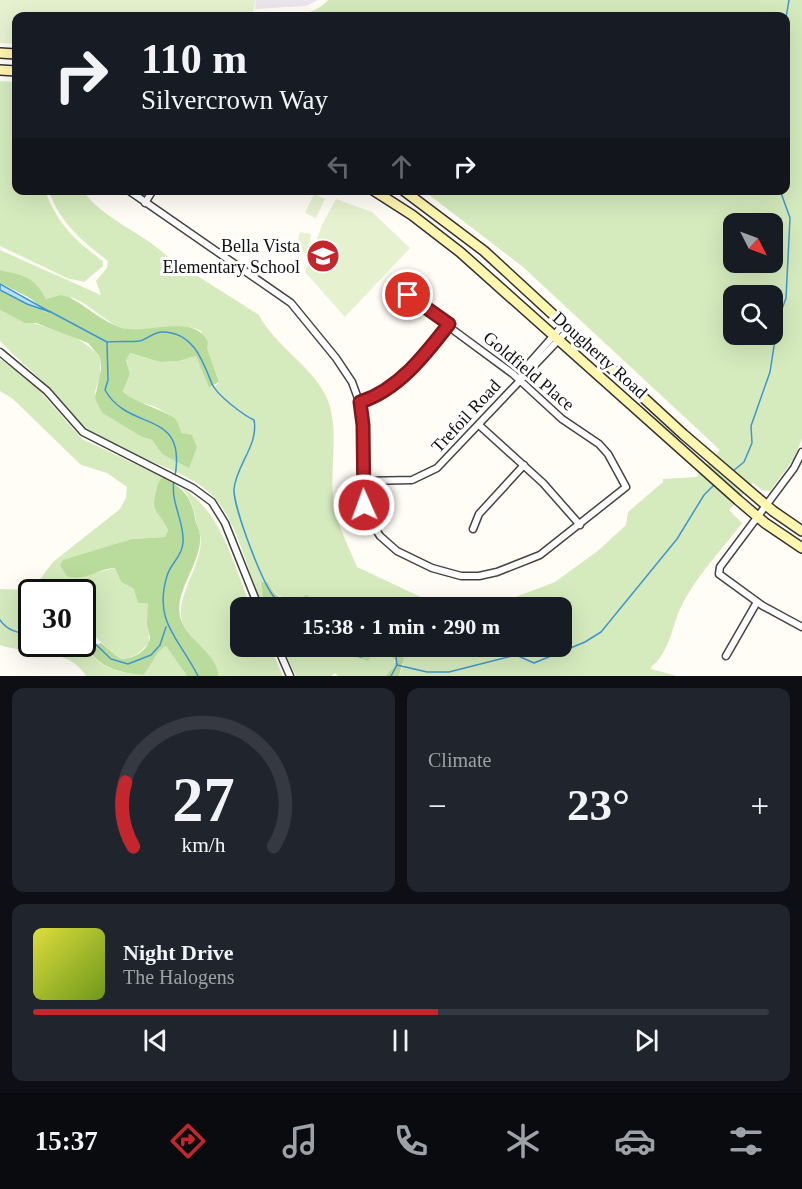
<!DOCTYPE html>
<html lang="en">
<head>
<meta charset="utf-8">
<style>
	:root { --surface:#171b24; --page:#20242c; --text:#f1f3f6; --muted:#9ea1a6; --line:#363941; --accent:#c4262e }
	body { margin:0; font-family:"Times New Roman",serif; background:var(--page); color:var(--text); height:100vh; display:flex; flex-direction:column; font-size:22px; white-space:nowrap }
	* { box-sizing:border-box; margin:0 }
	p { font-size:20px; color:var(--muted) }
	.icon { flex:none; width:33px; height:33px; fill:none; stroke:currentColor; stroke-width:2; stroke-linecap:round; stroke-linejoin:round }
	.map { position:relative; height:676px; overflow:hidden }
	.sheet { display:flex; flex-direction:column; gap:12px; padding:12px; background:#0d0f14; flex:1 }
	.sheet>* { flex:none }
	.hud { position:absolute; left:12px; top:12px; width:778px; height:183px; border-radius:12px; box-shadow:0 6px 24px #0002; background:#171b24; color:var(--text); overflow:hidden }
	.needle { width:39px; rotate:132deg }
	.tools { position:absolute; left:723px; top:213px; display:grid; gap:12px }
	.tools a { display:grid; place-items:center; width:60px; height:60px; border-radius:12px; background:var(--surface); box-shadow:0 6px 24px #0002; font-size:30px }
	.speed { position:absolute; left:18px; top:579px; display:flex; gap:12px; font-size:30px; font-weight:700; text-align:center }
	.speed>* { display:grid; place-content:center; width:78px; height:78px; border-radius:50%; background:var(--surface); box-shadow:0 6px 24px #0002; line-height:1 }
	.speed .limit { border:3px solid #111; border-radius:9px; background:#fff; color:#111 }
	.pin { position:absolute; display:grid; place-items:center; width:51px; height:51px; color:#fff; margin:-26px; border:3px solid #fff; border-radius:50%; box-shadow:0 2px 6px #0007 }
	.me { position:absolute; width:66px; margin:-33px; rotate:358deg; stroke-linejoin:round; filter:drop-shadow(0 0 4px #0008) }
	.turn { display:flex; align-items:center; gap:21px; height:126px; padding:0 30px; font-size:27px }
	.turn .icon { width:78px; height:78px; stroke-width:2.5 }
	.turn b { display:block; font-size:42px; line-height:51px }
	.lanes { display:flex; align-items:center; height:57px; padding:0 30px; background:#0003; justify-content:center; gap:30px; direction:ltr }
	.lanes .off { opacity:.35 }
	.big { font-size:45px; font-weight:700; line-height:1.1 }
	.sheet .tile { flex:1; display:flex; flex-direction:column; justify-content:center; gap:9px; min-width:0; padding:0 21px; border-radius:12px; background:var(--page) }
	.sheet .dial { align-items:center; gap:0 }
	.dial svg { height:156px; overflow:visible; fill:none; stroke:var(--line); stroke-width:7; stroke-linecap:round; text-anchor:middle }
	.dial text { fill:var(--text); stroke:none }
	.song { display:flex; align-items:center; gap:18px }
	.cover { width:72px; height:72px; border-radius:9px; background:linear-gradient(135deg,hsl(60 70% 55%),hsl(80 70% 35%)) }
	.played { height:6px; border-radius:3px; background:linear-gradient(90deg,var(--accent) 55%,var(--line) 55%) }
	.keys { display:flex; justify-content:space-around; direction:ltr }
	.heat { display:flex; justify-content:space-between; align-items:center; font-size:33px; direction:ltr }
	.sheet .tiles { flex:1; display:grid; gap:12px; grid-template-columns:1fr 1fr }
	.tile:last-child { grid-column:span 2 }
	.trip { position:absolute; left:230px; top:597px; width:342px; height:60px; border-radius:12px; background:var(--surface); box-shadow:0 6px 24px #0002; font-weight:700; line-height:60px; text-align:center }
	.dock { display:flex; height:96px; justify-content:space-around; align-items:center; background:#090b0e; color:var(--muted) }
	.dock .icon { width:42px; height:42px }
	.dock .selected { color:var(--accent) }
	.dock b { font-size:27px; color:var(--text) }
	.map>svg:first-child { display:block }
	.industrial { fill:#eee6ef }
	.green { fill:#d5ebbd; fill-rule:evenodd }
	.forest { fill:#b9dc9c }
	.pitch { fill:#e6f2cf }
	.water { fill:#b9e0f7; stroke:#3f96cf; stroke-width:1.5 }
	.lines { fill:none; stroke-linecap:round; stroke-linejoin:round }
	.stream { stroke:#3f96cf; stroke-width:1.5 }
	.street-casing { stroke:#444; stroke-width:9 }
	.secondary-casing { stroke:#333; stroke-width:12 }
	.street { stroke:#fff; stroke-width:6 }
	.secondary { stroke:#fff6b0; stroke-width:9 }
	.route-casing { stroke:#7f191e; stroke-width:15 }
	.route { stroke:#c4262e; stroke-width:10 }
	.labels { text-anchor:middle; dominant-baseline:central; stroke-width:6; stroke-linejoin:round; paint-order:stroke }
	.poi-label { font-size:18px; fill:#111; stroke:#fff; text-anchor:end }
	.street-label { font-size:18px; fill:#111; stroke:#fff }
</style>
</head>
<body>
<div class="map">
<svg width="802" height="676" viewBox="0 0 802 676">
	<rect width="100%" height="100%" fill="#fffdf5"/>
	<path class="industrial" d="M 256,0 L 318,0 L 306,6 L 255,9 Z"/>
	<g class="green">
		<path d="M 328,0 L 802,0 L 802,439 L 793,460 L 770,491 L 762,490 L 753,483 L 729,510 L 742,523 C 719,554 687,585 675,622 C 671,637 664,657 652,666 L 651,669 L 677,676 L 399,676 L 404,664 L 394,658 L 394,667 L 385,676 L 338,676 L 335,673 L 331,676 L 296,676 L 282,647 L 346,647 L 353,656 L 370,658 L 365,647 L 561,646 L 561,608 L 490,607 L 555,582 L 599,550 L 626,525 L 628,512 L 663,482 L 663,479 L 696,477 L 720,450 L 523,267 L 424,191 L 786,190 L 786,16 L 276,16 C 295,15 314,16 328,0 ZM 734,224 L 772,224 L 772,262 L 734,262 ZM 734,296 L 772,296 L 772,334 L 734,334 Z"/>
		<path d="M 0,81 L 16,82 L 16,190 L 45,191 C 58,224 74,240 103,261 L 103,266 L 84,282 L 67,278 L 0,246 Z"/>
		<path d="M 49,191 L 83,191 C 104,220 144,233 169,258 L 259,315 C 275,346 310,364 326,396 C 340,426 330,465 333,497 C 335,521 348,545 357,567 L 442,607 L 490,607 L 333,608 L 321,601 L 319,607 L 297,607 L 312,605 L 303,596 L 295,601 C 282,599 273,594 268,582 L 261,582 L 267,602 L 275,607 L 263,607 C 248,574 238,521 212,495 C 187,469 130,458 98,437 C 78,425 68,408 53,392 C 36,374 17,359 0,341 L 0,310 C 33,329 73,326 100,357 L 100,375 L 95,392 L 102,413 L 142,437 L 152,440 L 162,454 L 189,467 L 197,448 L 182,433 L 173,417 L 156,407 L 132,400 L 123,391 L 130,374 L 126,359 L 129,353 L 160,362 L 179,361 L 196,356 L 209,388 L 217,385 L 219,382 L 201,331 C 179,320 154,333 131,330 C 106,327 93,303 69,297 C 62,296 53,300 46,299 C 34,279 21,275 0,270 L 0,250 L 101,295 L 96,281 L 107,268 L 108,261 C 81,240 60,223 49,191 Z"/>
		<path d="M 0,359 L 31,381 L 82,439 L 163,477 C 159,481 158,484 156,490 C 150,510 160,513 168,530 L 165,537 L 132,539 L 110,547 L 72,578 L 115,568 L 121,582 L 134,589 L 144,602 L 148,603 L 149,643 C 139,653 134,659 119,659 L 83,625 L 82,592 L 32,592 L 32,644 L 82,644 L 83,641 C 89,646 88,651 93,656 C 107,671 124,673 143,675 C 152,667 156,650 166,646 L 187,676 L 86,676 C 69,647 29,655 0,645 L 0,589 L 32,590 L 53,562 L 120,509 L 126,498 L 127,487 L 107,473 L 81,465 L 13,399 L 0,391 Z"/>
		<path d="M 181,487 C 223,513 233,564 251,607 L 240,608 L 240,646 L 270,647 L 283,676 L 219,676 C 214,649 181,637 181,615 C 180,587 205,561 200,534 C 199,529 197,525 196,520 C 193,506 190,497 181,487 Z"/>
	</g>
	<g class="forest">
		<path d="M 0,270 C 22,275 34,276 46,299 L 61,295 L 69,297 C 86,306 103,322 122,328 C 149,335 193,312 208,342 L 207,348 L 219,382 L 209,388 L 196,356 L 179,361 L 160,362 L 130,353 L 126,360 L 130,374 L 123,391 C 128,400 161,409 173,417 C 179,421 178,427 182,433 L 192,435 L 197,448 L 189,468 L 162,454 L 152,440 L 142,437 L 102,413 L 95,398 L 101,369 L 100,357 L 88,343 L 36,323 L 25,323 L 0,310 L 0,290 L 48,313 L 30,298 L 0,283 Z"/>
		<path d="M 163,477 C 183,488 191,496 195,518 C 196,524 200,530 200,536 C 202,564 172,592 181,620 C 189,642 215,651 219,676 L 187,676 L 166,646 C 156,650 152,667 143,675 C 122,673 103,669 90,652 L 91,647 L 101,643 L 120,659 C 133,659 147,652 150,638 L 147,624 L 148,603 L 138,603 L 134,589 L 121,582 L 115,568 C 98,568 86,582 67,576 L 60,565 L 63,560 L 132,539 L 165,537 L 168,530 C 159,511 150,513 156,490 C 158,484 158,481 163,477 Z"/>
		<path d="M 261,582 L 268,582 C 277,603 290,602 307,595 L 313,600 L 312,605 L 275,607 L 263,597 Z"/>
		<path d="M 346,647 L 365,647 L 370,658 L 368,661 L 353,656 Z"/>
		<path d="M 391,648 L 404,658 L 399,676 L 385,676 L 394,667 L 395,660 L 386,651 Z"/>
	</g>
	<g class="pitch">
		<path d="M 0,0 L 256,0 L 252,16 L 16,16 L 16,44 L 0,43 Z"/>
		<path d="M 314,194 L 325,199 L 316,218 L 305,213 Z"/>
		<path d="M 336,199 L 372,212 L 410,248 L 345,317 L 305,272 L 322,225 Z"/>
		<path d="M 300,232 L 311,234 L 307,254 L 295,252 Z"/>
	</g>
	<path class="water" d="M 0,284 L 50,312 L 27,304 L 0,290 Z"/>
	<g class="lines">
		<g class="stream">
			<path d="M 786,18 L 789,0"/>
			<path d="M 49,311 L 107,342 L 108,380 L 105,390 C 129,433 187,408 175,476"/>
			<path d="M 107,342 C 118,341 130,342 140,341 C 147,339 153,333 161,332 C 193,331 203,361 212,384 C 217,395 243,415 254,420 C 259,445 236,465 234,489 C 233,506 264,590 277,600 C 292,611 310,599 326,608"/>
			<path d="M 733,471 L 744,462 L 752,443 L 751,426 L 770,372 L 778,320 L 786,298 L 790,218 L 780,190"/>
			<path d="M 174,480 C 170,503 185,522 183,543 C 182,557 170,564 167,576 C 153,622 179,638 198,676"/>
			<path d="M 0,620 C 7,631 19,633 32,635"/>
			<path d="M 82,631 L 111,659 L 128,664 L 151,655 L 160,645 L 166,627"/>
			<path d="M 349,646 L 360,657 L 373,654 L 396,656 L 397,665 L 391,676"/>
			<path d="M 397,665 L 427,672 L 449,672 L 516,655 L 534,663 L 585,642 L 601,632 L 677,539 L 704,495 L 715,484"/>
		</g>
		<g class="street-casing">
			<g id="street">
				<path d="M 128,190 L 291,303 L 336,358 L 352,382 L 363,412 L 362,481 L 366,514 L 380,536 L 397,551 L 432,568 L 461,576 L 479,576 L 497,572 L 540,555 L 626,487 L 608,454 L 599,444 L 562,419 L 513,374 L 418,304 L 401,288"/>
				<path d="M 145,203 L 153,190"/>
				<path d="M 0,352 L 47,391 L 83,432 L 193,488 L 212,502 L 225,523 L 259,608"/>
				<path d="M 520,379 L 525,368 L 564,324"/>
				<path d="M 360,402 C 398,390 425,356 449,324"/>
				<path d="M 479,425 L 543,483 L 580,525"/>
				<path d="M 802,452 L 794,468 L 720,567 L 719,574 L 763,606 L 802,627"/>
				<path d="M 362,481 L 412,480 L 437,468 L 569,329"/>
				<path d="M 473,529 L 479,514 L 524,465"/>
				<path d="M 277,646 L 290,676"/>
				<path d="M 726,656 L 757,602"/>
			</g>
		</g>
		<g class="secondary-casing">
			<g id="secondary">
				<path d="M 0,53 L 16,54"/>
				<path d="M 0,70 L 16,71"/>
				<path d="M 373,190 L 412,215 L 460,252 L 738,500 L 765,523 L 802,548"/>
				<path d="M 403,190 L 484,251 L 683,434 L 773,511 L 802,531"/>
			</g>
		</g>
		<use href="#street" class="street"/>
		<use href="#secondary" class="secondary"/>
	</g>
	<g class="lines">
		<g class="route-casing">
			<path id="route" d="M 364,505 L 363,425 L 360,402 C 398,390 425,355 449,324 L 408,295"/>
		</g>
		<use href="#route" class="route"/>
	</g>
	<defs>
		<g id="school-disc" transform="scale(1.725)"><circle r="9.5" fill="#c4262e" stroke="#fff"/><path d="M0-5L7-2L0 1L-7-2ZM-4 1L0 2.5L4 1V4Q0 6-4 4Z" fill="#fff"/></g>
	</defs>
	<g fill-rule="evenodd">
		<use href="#school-disc" x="323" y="256"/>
	</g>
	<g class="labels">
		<g class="poi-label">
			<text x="300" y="246">Bella Vista<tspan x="300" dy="21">Elementary School</tspan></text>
		</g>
		<g class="street-label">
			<text transform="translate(600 355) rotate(42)">Dougherty Road</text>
			<text transform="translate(529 371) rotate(40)">Goldfield Place</text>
			<text transform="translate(466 416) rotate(-47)">Trefoil Road</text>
		</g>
	</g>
</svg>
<div class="tools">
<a><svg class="needle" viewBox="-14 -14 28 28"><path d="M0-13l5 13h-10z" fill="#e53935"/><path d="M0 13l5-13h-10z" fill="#9ea1a6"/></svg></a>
<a><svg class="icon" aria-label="search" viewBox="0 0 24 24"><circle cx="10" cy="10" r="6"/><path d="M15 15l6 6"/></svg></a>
</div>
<div class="speed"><div class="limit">30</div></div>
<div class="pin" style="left:408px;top:295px;background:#d93025"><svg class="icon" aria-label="arrive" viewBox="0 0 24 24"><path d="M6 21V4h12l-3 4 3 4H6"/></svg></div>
<svg class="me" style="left:364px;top:505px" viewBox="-20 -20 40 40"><circle r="17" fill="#c4262e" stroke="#fff" stroke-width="3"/><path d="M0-11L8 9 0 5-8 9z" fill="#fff"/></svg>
<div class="trip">15:38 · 1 min · 290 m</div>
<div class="hud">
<div class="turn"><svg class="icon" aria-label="right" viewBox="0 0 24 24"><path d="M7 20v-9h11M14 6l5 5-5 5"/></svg><div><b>110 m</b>Silvercrown Way</div></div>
<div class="lanes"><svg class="icon off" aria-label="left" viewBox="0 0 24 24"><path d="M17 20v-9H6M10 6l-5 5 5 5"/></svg><svg class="icon off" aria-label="ahead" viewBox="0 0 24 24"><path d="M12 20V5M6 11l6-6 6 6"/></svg><svg class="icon" aria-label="right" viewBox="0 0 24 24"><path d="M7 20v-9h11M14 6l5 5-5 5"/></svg></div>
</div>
</div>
<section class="sheet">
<div class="tiles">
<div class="tile dial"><svg viewBox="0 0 100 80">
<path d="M14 69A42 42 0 1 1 86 69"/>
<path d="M14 69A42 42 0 0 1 10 36" stroke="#c4262e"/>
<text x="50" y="56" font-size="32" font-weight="700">27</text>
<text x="50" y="72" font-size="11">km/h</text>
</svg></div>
<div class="tile"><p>Climate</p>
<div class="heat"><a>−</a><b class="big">23°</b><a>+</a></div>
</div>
<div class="tile">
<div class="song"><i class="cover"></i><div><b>Night Drive</b><p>The Halogens</p></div></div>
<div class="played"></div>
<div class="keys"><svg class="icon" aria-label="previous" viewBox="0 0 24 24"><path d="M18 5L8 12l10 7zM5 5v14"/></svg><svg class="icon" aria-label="pause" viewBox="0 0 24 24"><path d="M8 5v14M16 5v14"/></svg><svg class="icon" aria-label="next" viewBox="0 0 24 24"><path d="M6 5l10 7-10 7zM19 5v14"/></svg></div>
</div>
</div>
</section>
<nav class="dock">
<b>15:37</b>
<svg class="icon selected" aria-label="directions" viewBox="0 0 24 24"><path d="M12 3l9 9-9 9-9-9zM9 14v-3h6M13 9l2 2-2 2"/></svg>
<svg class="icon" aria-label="music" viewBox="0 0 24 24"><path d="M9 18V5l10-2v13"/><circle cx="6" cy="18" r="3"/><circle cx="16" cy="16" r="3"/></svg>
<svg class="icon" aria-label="phone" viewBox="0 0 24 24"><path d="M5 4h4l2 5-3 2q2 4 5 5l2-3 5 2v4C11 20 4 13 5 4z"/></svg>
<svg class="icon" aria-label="climate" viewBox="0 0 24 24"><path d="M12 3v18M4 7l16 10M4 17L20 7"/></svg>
<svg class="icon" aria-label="car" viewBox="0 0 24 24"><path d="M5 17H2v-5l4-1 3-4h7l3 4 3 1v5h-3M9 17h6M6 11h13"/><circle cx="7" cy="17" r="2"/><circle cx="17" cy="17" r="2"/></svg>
<svg class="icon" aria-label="filters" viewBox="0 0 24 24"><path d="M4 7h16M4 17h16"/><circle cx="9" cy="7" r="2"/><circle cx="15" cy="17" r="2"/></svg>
</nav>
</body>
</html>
